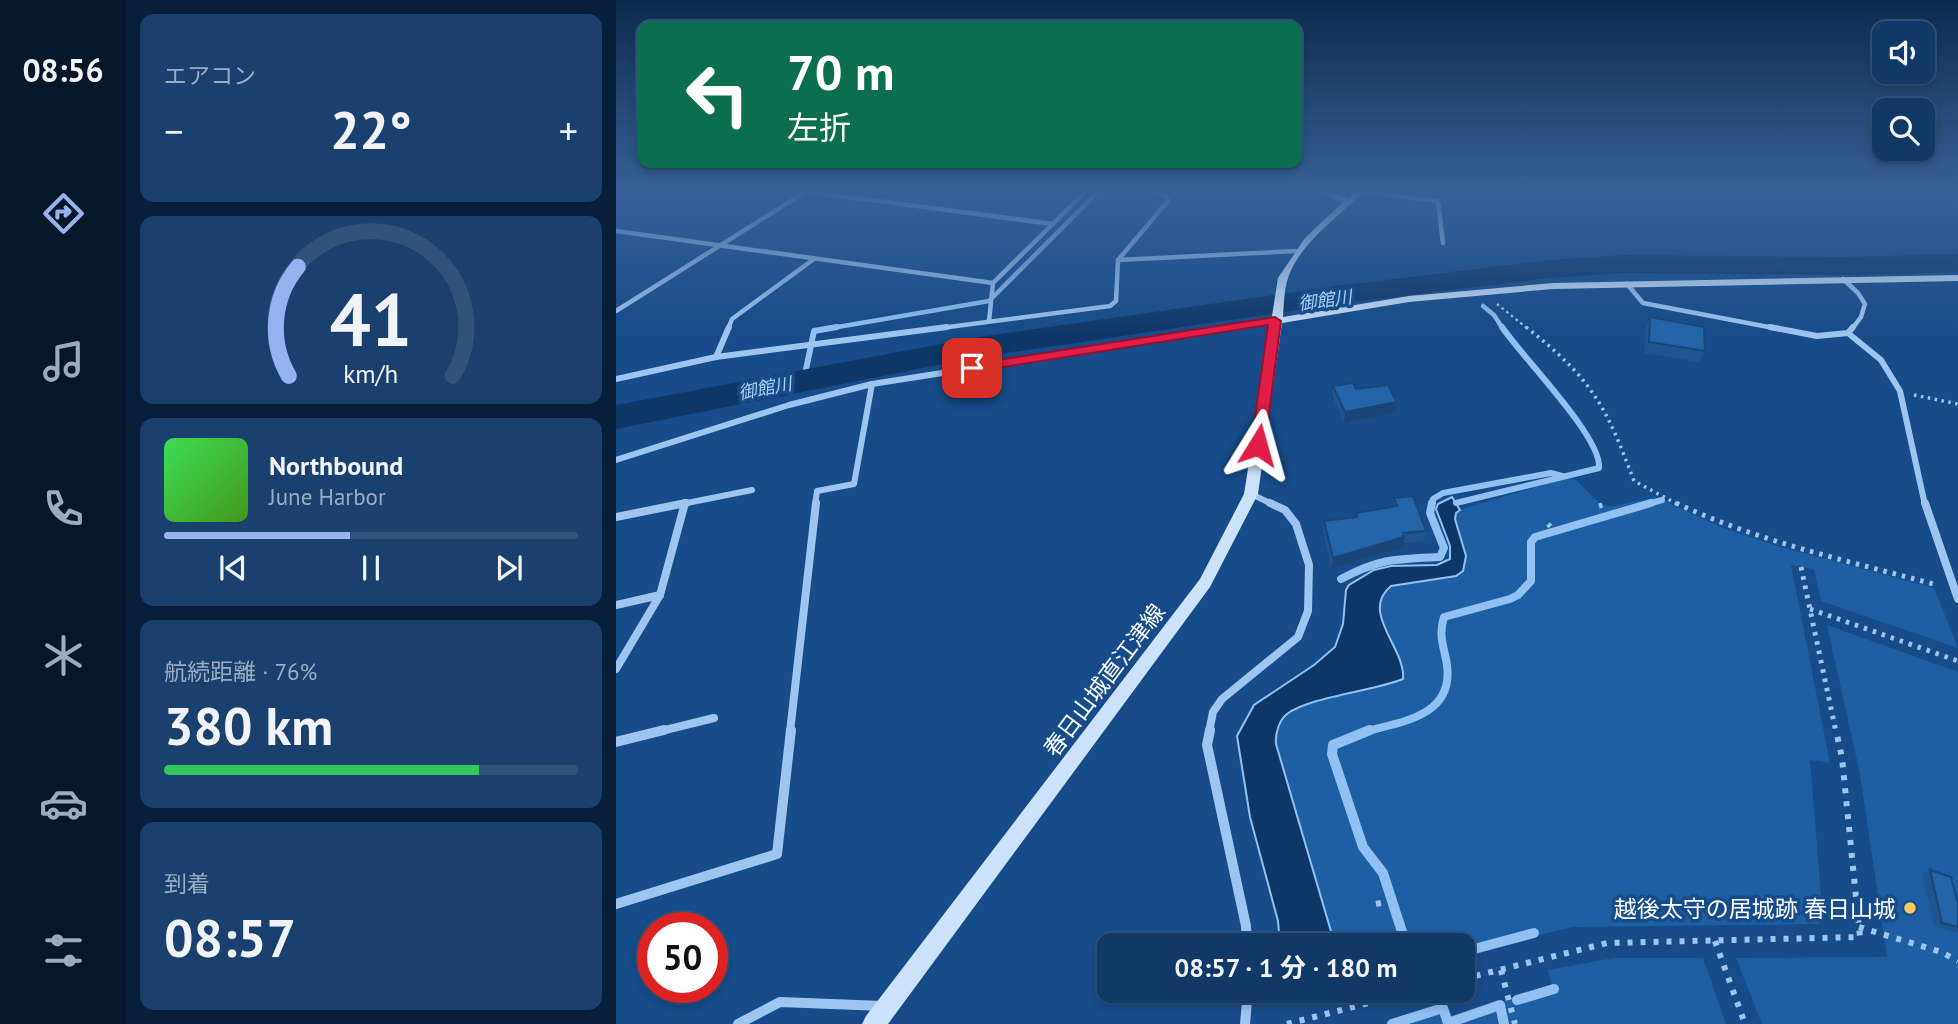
<!DOCTYPE html>
<html lang="ja">
<head>
<meta charset="utf-8">
<style>
	:root { --surface:#103968; --page:#19406e; --text:#f1f3f6; --muted:#9cacc0; --line:#30537c; --accent:#95b2f1 }
	body { margin:0; font-family:"PT Sans","Noto Sans JP",sans-serif; background:var(--page); color:var(--text); height:100vh; display:flex; flex-direction:column; font-size:26px; white-space:nowrap }
	* { box-sizing:border-box; margin:0 }
	p { font-size:23px; color:var(--muted) }
	.icon { flex:none; width:38px; height:38px; fill:none; stroke:currentColor; stroke-width:2; stroke-linecap:round; stroke-linejoin:round }
	.map { position:relative; flex:1; overflow:hidden }
	.panel { display:flex; flex-direction:column; gap:14px; padding:14px; background:#091f39; width:490px }
	.panel>* { flex:none }
	.guide { position:absolute; left:21px; top:21px; width:665px; height:147px; border-radius:14px; box-shadow:0 4px 10px #0003,0 0 0 2px var(--line); background:#0b6e4f; color:#fff; overflow:hidden }
	.controls { position:absolute; left:1256px; top:21px; display:grid; gap:14px }
	.controls a { display:grid; place-items:center; width:63px; height:63px; border-radius:14px; background:var(--surface); box-shadow:0 4px 10px #0003,0 0 0 2px var(--line); font-size:35px }
	.speed { position:absolute; left:21px; top:912px; display:flex; gap:14px; font-size:35px; font-weight:700; text-align:center }
	.speed>* { display:grid; place-content:center; width:91px; height:91px; border-radius:50%; background:var(--surface); box-shadow:0 4px 10px #0003,0 0 0 2px var(--line); line-height:1 }
	.speed .limit { border:10px solid #d22; background:#fff; color:#111 }
	.pin { position:absolute; display:grid; place-items:center; width:60px; height:60px; color:#fff; margin:-30px; border-radius:14px; box-shadow:0 4px 10px #0006 }
	.me { position:absolute; width:77px; margin:-38px; rotate:8deg; stroke-linejoin:round; filter:drop-shadow(0 0 5px #0008) }
	.turn { display:flex; align-items:center; gap:24px; height:147px; padding:0 35px; font-size:32px }
	.turn .icon { width:91px; height:91px; stroke-width:2.5 }
	.turn b { display:block; font-size:49px; line-height:60px }
	.big { font-size:52px; font-weight:700; line-height:1.1 }
	.panel .widget { flex:1; display:flex; flex-direction:column; justify-content:center; gap:10px; min-width:0; padding:0 24px; border-radius:14px; background:var(--page) }
	.panel .dial { align-items:center; gap:0 }
	.dial svg { height:182px; overflow:visible; fill:none; stroke:var(--line); stroke-width:7; stroke-linecap:round; text-anchor:middle }
	.dial text { fill:var(--text); stroke:none }
	.song { display:flex; align-items:center; gap:21px }
	.cover { width:84px; height:84px; border-radius:10px; background:linear-gradient(135deg,hsl(130 70% 55%),hsl(100 70% 35%)) }
	.played { height:7px; border-radius:4px; background:linear-gradient(90deg,var(--accent) 45%,var(--line) 45%) }
	.keys { display:flex; justify-content:space-around; direction:ltr }
	.heat { display:flex; justify-content:space-between; align-items:center; font-size:38px; direction:ltr }
	.charge { height:10px; border-radius:5px; background:linear-gradient(90deg,#34c759 76%,var(--line) 0) }
	.trip { position:absolute; left:481px; top:933px; width:378px; height:70px; border-radius:14px; background:var(--surface); box-shadow:0 4px 10px #0003,0 0 0 2px var(--line); font-weight:700; line-height:70px; text-align:center }
	main { display:flex; flex:1; min-height:0 }
	.dock { display:flex; flex-direction:column; width:126px; justify-content:space-around; align-items:center; background:#06172a; color:var(--muted) }
	.dock .icon { width:49px; height:49px }
	.dock .selected { color:var(--accent) }
	.dock b { font-size:32px; color:var(--text) }
	.map>svg:first-child { display:block }
	.green { fill:#1e5fa4 }
	.water { fill:#0e3767; stroke:#90c1f2; stroke-width:2 }
	.lines { fill:none; stroke-linecap:round; stroke-linejoin:round }
	.stream-far3 { stroke:#90c1f2; stroke-width:4.5 }
	.stream-far2 { stroke:#90c1f2; stroke-width:6 }
	.stream-far1 { stroke:#90c1f2; stroke-width:8 }
	.stream { stroke:#90c1f2; stroke-width:10 }
	.river { fill:#0e3767; fill-rule:evenodd }
	.path-far3 { stroke:#9ec5ef; stroke-width:2.5; stroke-dasharray:2.5 3.5; stroke-linecap:butt }
	.path-far2 { stroke:#9ec5ef; stroke-width:3.5; stroke-dasharray:2.5 4.5; stroke-linecap:butt }
	.path-far1 { stroke:#9ec5ef; stroke-width:5; stroke-dasharray:3.5 6; stroke-linecap:butt }
	.path { stroke:#9ec5ef; stroke-width:6; stroke-dasharray:5 8; stroke-linecap:butt }
	.street-far3 { stroke:#9ec5ef; stroke-width:4.5 }
	.street-far2 { stroke:#9ec5ef; stroke-width:6 }
	.street-far1 { stroke:#9ec5ef; stroke-width:8 }
	.street { stroke:#9ec5ef; stroke-width:10 }
	.secondary { fill:#cce1fa; fill-rule:evenodd }
	.wall { fill:#1f5691 }
	.shaded-wall { fill:#194676 }
	.building { fill:#2464a9; stroke:#194676; stroke-width:2 }
	.route { fill:#e11d48; stroke:#92132f; stroke-width:2 }
	.poi-dot { fill:#ffcb5c; stroke:#164c8a; stroke-width:2.5 }
	.labels { text-anchor:middle; dominant-baseline:central; stroke-width:7; stroke-linejoin:round; paint-order:stroke }
	.far-water-label { font-size:18px; font-style:italic; fill:#aacff6; stroke:#164c8a }
	.near-street-label { font-size:23px; fill:#fff; stroke:#164c8a }
	.near-poi-label { font-size:23px; fill:#fff; stroke:#164c8a; text-anchor:end }
</style>
</head>
<body>
<main>
<nav class="dock">
<b>08:56</b>
<svg class="icon selected" aria-label="directions" viewBox="0 0 24 24"><path d="M12 3l9 9-9 9-9-9zM9 14v-3h6M13 9l2 2-2 2"/></svg>
<svg class="icon" aria-label="music" viewBox="0 0 24 24"><path d="M9 18V5l10-2v13"/><circle cx="6" cy="18" r="3"/><circle cx="16" cy="16" r="3"/></svg>
<svg class="icon" aria-label="phone" viewBox="0 0 24 24"><path d="M5 4h4l2 5-3 2q2 4 5 5l2-3 5 2v4C11 20 4 13 5 4z"/></svg>
<svg class="icon" aria-label="climate" viewBox="0 0 24 24"><path d="M12 3v18M4 7l16 10M4 17L20 7"/></svg>
<svg class="icon" aria-label="car" viewBox="0 0 24 24"><path d="M5 17H2v-5l4-1 3-4h7l3 4 3 1v5h-3M9 17h6M6 11h13"/><circle cx="7" cy="17" r="2"/><circle cx="17" cy="17" r="2"/></svg>
<svg class="icon" aria-label="filters" viewBox="0 0 24 24"><path d="M4 7h16M4 17h16"/><circle cx="9" cy="7" r="2"/><circle cx="15" cy="17" r="2"/></svg>
</nav>
<section class="panel">
<div class="widget"><p>エアコン</p>
<div class="heat"><a>−</a><b class="big">22°</b><a>+</a></div>
</div>
<div class="widget dial"><svg viewBox="0 0 100 80">
<path d="M14 69A42 42 0 1 1 86 69"/>
<path d="M14 69A42 42 0 0 1 18 21" stroke="#95b2f1"/>
<text x="50" y="56" font-size="32" font-weight="700">41</text>
<text x="50" y="72" font-size="11">km/h</text>
</svg></div>
<div class="widget">
<div class="song"><i class="cover"></i><div><b>Northbound</b><p>June Harbor</p></div></div>
<div class="played"></div>
<div class="keys"><svg class="icon" aria-label="previous" viewBox="0 0 24 24"><path d="M18 5L8 12l10 7zM5 5v14"/></svg><svg class="icon" aria-label="pause" viewBox="0 0 24 24"><path d="M8 5v14M16 5v14"/></svg><svg class="icon" aria-label="next" viewBox="0 0 24 24"><path d="M6 5l10 7-10 7zM19 5v14"/></svg></div>
</div>
<div class="widget"><p>航続距離 · 76%</p><b class="big">380 km</b><div class="charge"></div></div>
<div class="widget"><p>到着</p><b class="big">08:57</b></div>
</section>
<div class="map">
<svg width="1342" height="1024" viewBox="0 0 1342 1024">
	<rect width="100%" height="100%" fill="#164c8a"/>
	<g class="green">
		<path d="M 950,478 L 960,480 L 983,503 L 994,507 L 1039,497 L 1107,528 L 1165,547 L 1318,588 L 1342,648 L 1205,601 L 1198,569 L 1175,565 L 1214,763 L 1194,760 L 1207,921 L 1201,924 L 956,927 L 847,954 L 847,945 L 718,945 L 660,744 C 659,734 663,719 671,713 C 687,702 761,687 784,681 L 787,668 L 762,607 L 767,593 L 780,584 L 839,575 L 847,571 L 850,556 L 839,519 L 839,514 L 844,510 Z"/>
		<path d="M 1211,625 L 1342,672 L 1342,1024 L 1146,1024 L 1120,958 L 1271,957 L 1244,774 Z"/>
		<path d="M 998,958 L 1087,958 L 1110,1024 L 789,1024 L 832,1010 L 834,1017 L 936,986 L 932,970 Z"/>
	</g>
	<path class="water" d="M 836,497 L 844,510 L 840,513 L 839,519 L 850,556 L 847,571 L 840,576 L 775,586 C 743,612 790,648 787,679 C 758,691 693,697 671,714 C 663,720 659,734 660,744 L 719,945 L 664,945 L 662,921 L 634,817 L 621,736 L 638,705 L 698,665 L 719,647 L 727,624 L 730,590 L 733,585 L 758,570 L 775,566 L 821,565 L 834,559 L 834,546 L 820,509 L 822,504 Z"/>
	<g class="lines">
		<g class="stream-far3">
			<path d="M 867,306 L 878,315 L 887,329"/>
			<path d="M 210,329 L 373,301 L 483,191"/>
		</g>
		<g class="stream-far2">
			<path d="M 188,379 L 198,331 L 221,327"/>
			<path d="M 840,503 L 983,468 C 986,437 906,357 886,327"/>
			<path d="M 816,505 L 817,499 L 827,493 L 935,473 L 946,476"/>
			<path d="M 1029,505 L 1046,500"/>
		</g>
		<g class="stream-far1">
			<path d="M 725,579 C 765,558 780,559 824,557 L 828,548 L 814,513 L 816,503"/>
			<path d="M 747,732 C 784,722 838,717 831,665 C 828,646 822,636 828,617 L 894,599 L 902,595 L 915,581 L 915,542 L 919,537 L 1035,503"/>
		</g>
		<g class="stream">
			<path d="M 754,730 L 717,745 L 716,754 L 747,847 L 767,873 L 790,944 L 813,940 L 814,945"/>
			<path d="M 847,952 L 918,933"/>
			<path d="M 901,1000 L 938,989"/>
			<path d="M 776,1024 L 827,1008 L 832,1023 L 884,1005 L 888,1024"/>
		</g>
		<path class="river" d="M 1342,254 L 1342,272 L 1228,275 L 1008,273 L 934,278 L 728,303 L 357,358 L 0,429 L 0,405 L 357,338 L 728,285 L 934,260 L 1008,255 L 1228,257 Z"/>
		<path class="path-far3" d="M 881,304 L 912,329"/>
		<g class="path-far2">
			<path d="M 910,327 C 976,379 989,404 1018,481 L 1063,505"/>
			<path d="M 1298,395 L 1342,404"/>
		</g>
		<g class="path-far1">
			<path d="M 1060,503 C 1143,542 1233,561 1321,585"/>
			<path d="M 983,506 L 987,505"/>
			<path d="M 932,524 L 935,527"/>
			<path d="M 1185,567 L 1220,732"/>
			<path d="M 1194,609 L 1342,661"/>
		</g>
		<g class="path">
			<path d="M 760,904 L 770,902"/>
			<path d="M 1243,927 L 1325,952 L 1342,961"/>
			<path d="M 1099,941 L 1129,1024"/>
			<path d="M 885,970 L 899,1024"/>
			<path d="M 847,979 L 991,943 L 1244,937 L 1226,758 L 1220,730"/>
			<path d="M 671,1024 L 803,990"/>
		</g>
		<g class="street-far3">
			<path d="M 187,191 L 437,224"/>
			<path d="M 744,191 L 822,201 L 827,243"/>
			<path d="M 0,231 L 377,283"/>
			<path d="M 502,260 L 680,251"/>
			<path d="M 1227,279 L 1242,293 L 1249,304 L 1245,317 L 1236,329"/>
			<path d="M 1011,284 L 1027,303 L 1163,329"/>
			<path d="M 0,311 L 189,192"/>
			<path d="M 373,321 L 377,283 L 470,191"/>
			<path d="M 112,329 L 116,319 L 198,259"/>
			<path d="M 317,329 L 494,306 L 500,301 L 502,260 L 552,201 L 550,196 L 536,191"/>
			<path d="M 609,329 L 659,321"/>
		</g>
		<g class="street-far2">
			<path d="M 1154,327 L 1201,336 L 1232,333 L 1237,327"/>
			<path d="M 1232,333 L 1265,360 L 1284,391 L 1309,505"/>
			<path d="M 100,357 L 113,327"/>
			<path d="M 0,379 L 100,357 L 331,327"/>
			<path d="M 0,460 L 173,405 L 256,384 L 620,327"/>
			<path d="M 635,494 L 658,505"/>
			<path d="M 61,505 L 136,490"/>
			<path d="M 199,505 L 201,491 L 238,484 L 256,384"/>
		</g>
		<g class="street-far1">
			<path d="M 1309,503 L 1342,599"/>
			<path d="M 0,517 L 70,503"/>
			<path d="M 0,605 L 44,595"/>
			<path d="M 0,669 L 44,595 L 69,503"/>
			<path d="M 41,732 L 98,718"/>
			<path d="M 174,732 L 200,503"/>
			<path d="M 593,732 L 597,712 L 606,699 L 682,637 L 692,611 L 693,565 L 680,524 L 669,510 L 654,503"/>
		</g>
		<g class="street">
			<path d="M 594,730 L 591,745 L 630,926 L 631,945"/>
			<path d="M 0,742 L 48,730"/>
			<path d="M 0,904 L 161,854 L 175,730"/>
			<path d="M 122,1024 L 164,1002 L 267,1006"/>
			<path d="M 629,1024 L 632,990"/>
		</g>
		<path class="secondary" d="M 696,191 L 711,191 L 732,198 L 739,191 L 748,191 C 723,217 684,242 672,278 C 668,290 668,304 667,317 L 793,296 L 937,283 L 1342,275 L 1342,281 L 937,289 L 793,302 L 666,323 L 642,494 L 594,587 L 272,1024 L 246,1024 L 250,1016 L 584,579 L 628,494 L 662,278 L 689,238 L 727,202 Z"/>
	</g>
	<g class="wall">
		<path d="M 1034,317 L 1089,351 L 1084,362 L 1028,353 L 1030,328 Z"/>
		<path d="M 717,386 L 740,389 L 781,402 L 779,413 L 728,423 L 717,397 Z"/>
		<path d="M 778,498 L 810,531 L 808,541 L 787,543 L 787,548 L 716,568 L 707,531 L 708,521 L 740,517 L 740,513 L 777,506 Z"/>
		<path d="M 1314,870 L 1342,904 L 1342,932 L 1340,933 L 1318,926 L 1306,874 Z"/>
	</g>
	<g class="shaded-wall">
		<path d="M 781,402 L 779,413 L 728,423 L 729,412 Z"/>
		<path d="M 788,537 L 787,548 L 716,568 L 717,558 Z"/>
	</g>
	<g class="building">
		<path d="M 1034,317 L 1088,327 L 1089,351 L 1033,342 Z"/>
		<path d="M 737,383 L 740,389 L 772,385 L 781,402 L 729,412 L 717,386 Z"/>
		<path d="M 797,496 L 810,531 L 787,533 L 788,537 L 717,558 L 708,521 L 741,517 L 740,513 L 781,506 L 778,498 Z"/>
		<path d="M 1314,870 L 1335,877 L 1342,904 L 1342,927 L 1326,923 Z"/>
	</g>
	<linearGradient id="sky" x2="0" y2="1"><stop stop-color="#0c2a4c"/><stop offset="0.57" stop-color="#366198"/><stop offset="1" stop-color="#366198" stop-opacity="0"/></linearGradient>
	<rect width="1342" height="335" fill="url(#sky)"/>
	<path class="route" d="M 659,317 L 665,321 L 649,445 L 642,450 L 635,445 L 652,325 L 356,372 L 349,368 L 356,364 Z"/>
	<circle class="poi-dot" cx="1294" cy="908" r="7"/>
	<g class="labels">
		<g class="far-water-label">
			<text transform="translate(709 300) rotate(-8)">御館川</text>
			<text transform="translate(149 388) rotate(-11)">御館川</text>
		</g>
		<g class="near-street-label">
			<text transform="translate(488 680) rotate(-53)">春日山城直江津線</text>
		</g>
		<g class="near-poi-label">
			<text x="1280" y="908">越後太守の居城跡 春日山城</text>
		</g>
	</g>
</svg>
<div class="controls">
<a><svg class="icon" aria-label="sound" viewBox="0 0 24 24"><path d="M4 9h4l5-4v14l-5-4H4zM17 9q2 3 0 6"/></svg></a>
<a><svg class="icon" aria-label="search" viewBox="0 0 24 24"><circle cx="10" cy="10" r="6"/><path d="M15 15l6 6"/></svg></a>
</div>
<div class="speed"><div class="limit">50</div></div>
<div class="pin" style="left:356px;top:368px;background:#d93025"><svg class="icon" aria-label="arrive" viewBox="0 0 24 24"><path d="M6 21V4h12l-3 4 3 4H6"/></svg></div>
<svg class="me" style="left:642px;top:445px" viewBox="-20 -20 40 40"><path d="M0-17L14 15 0 8-14 15z" fill="#e11d48" stroke="#fff" stroke-width="4"/></svg>
<div class="trip">08:57 · 1 分 · 180 m</div>
<div class="guide">
<div class="turn"><svg class="icon" aria-label="left" viewBox="0 0 24 24"><path d="M17 20v-9H6M10 6l-5 5 5 5"/></svg><div><b>70 m</b>左折</div></div>
</div>
</div>
</main>
</body>
</html>
